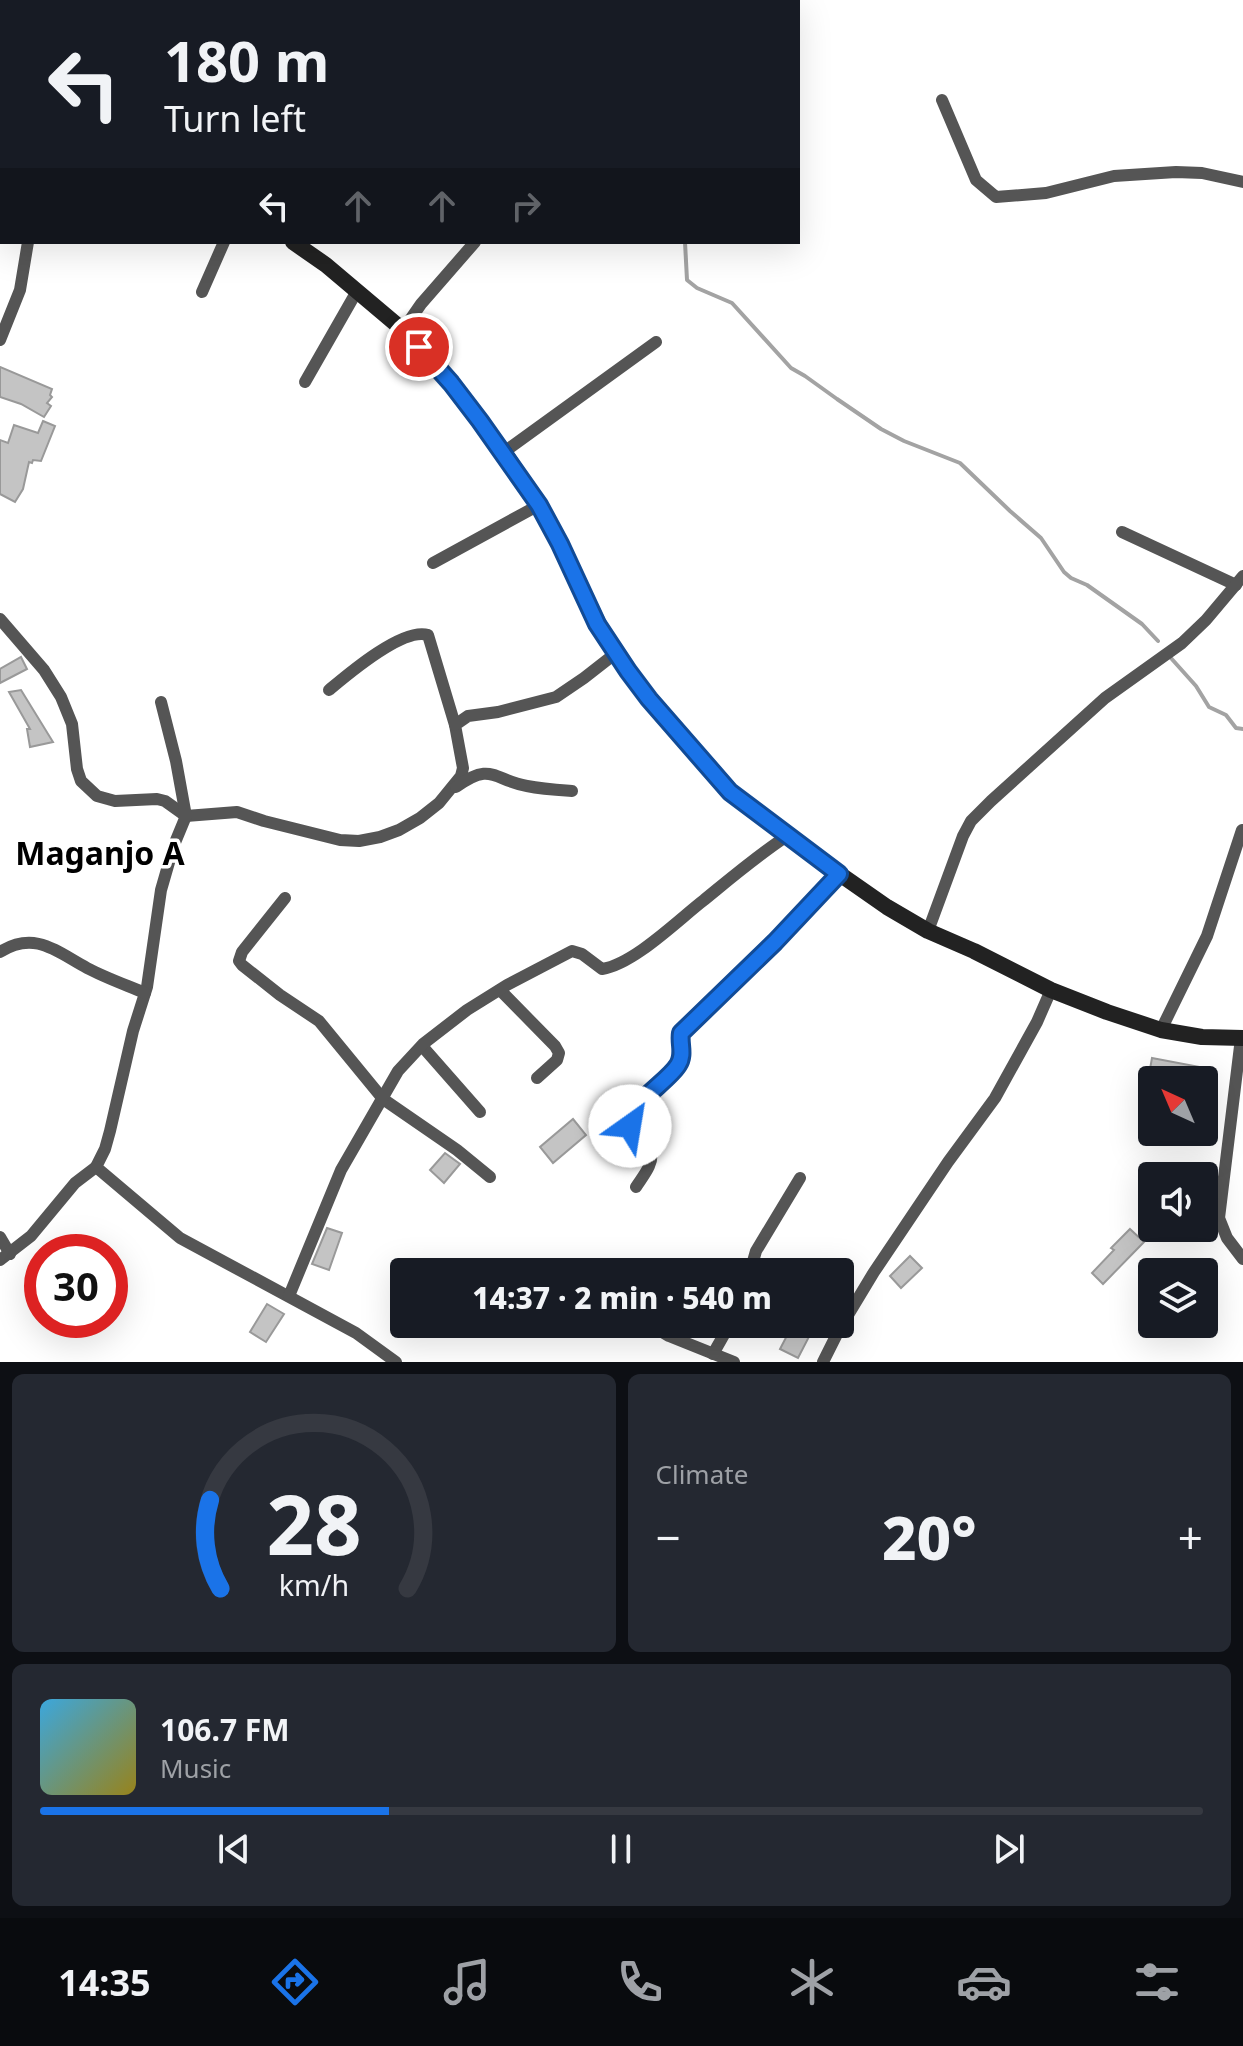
<!DOCTYPE html>
<html lang="en">
<head>
<meta charset="utf-8">
<style>
	:root { --surface:#171b24; --page:#242831; --text:#f1f3f6; --muted:#9ea1a6; --line:#363941; --accent:#1a73e8 }
	body { margin:0; font-family:"Noto Sans",sans-serif; background:var(--page); color:var(--text); height:100vh; display:flex; flex-direction:column; font-size:30px; white-space:nowrap }
	* { box-sizing:border-box; margin:0 }
	p { font-size:26px; color:var(--muted) }
	.icon { flex:none; width:44px; height:44px; fill:none; stroke:currentColor; stroke-width:2; stroke-linecap:round; stroke-linejoin:round }
	.map { position:relative; height:1362px; overflow:hidden }
	.side { display:flex; flex-direction:column; gap:12px; padding:12px; background:#0d0f14; flex:1 }
	.side>* { flex:none }
	.hud { position:absolute; left:0px; top:0px; width:800px; height:244px; box-shadow:0 8px 32px #0002; background:#171b24; color:var(--text); overflow:hidden }
	.needle { width:52px; rotate:316deg }
	.buttons { position:absolute; left:1138px; top:1066px; display:grid; gap:16px }
	.buttons a { display:grid; place-items:center; width:80px; height:80px; border-radius:8px; background:var(--surface); box-shadow:0 8px 32px #0002; font-size:40px }
	.speed { position:absolute; left:24px; top:1234px; display:flex; gap:16px; font-size:40px; font-weight:700; text-align:center }
	.speed>* { display:grid; place-content:center; width:104px; height:104px; border-radius:50%; background:var(--surface); box-shadow:0 8px 32px #0002; line-height:1 }
	.speed .limit { border:12px solid #d22; background:#fff; color:#111 }
	.pin { position:absolute; display:grid; place-items:center; width:68px; height:68px; color:#fff; margin:-34px; border:4px solid #fff; border-radius:50%; box-shadow:0 2px 8px #0007 }
	.me { position:absolute; width:88px; margin:-44px; rotate:32deg; stroke-linejoin:round; filter:drop-shadow(0 0 6px #0008) }
	.turn { display:flex; align-items:center; gap:28px; height:168px; padding:0 32px; font-size:36px }
	.turn .icon { width:104px; height:104px; stroke-width:2.5 }
	.turn b { display:block; font-size:56px; line-height:68px }
	.lanes { display:flex; align-items:center; height:76px; padding:0 32px; background:#0003; justify-content:center; gap:40px; direction:ltr }
	.lanes .off { opacity:.35 }
	.big { font-size:60px; font-weight:800; line-height:1.1 }
	.side .widget { flex:1; display:flex; flex-direction:column; justify-content:center; gap:12px; min-width:0; padding:0 28px; border-radius:12px; background:var(--page) }
	.side .dial { align-items:center; gap:0 }
	.dial svg { height:208px; overflow:visible; fill:none; stroke:var(--line); stroke-width:7; stroke-linecap:round; text-anchor:middle }
	.dial text { fill:var(--text); stroke:none }
	.song { display:flex; align-items:center; gap:24px }
	.cover { width:96px; height:96px; border-radius:12px; background:linear-gradient(135deg,hsl(200 70% 55%),hsl(50 70% 35%)) }
	.played { height:8px; border-radius:4px; background:linear-gradient(90deg,var(--accent) 30%,var(--line) 30%) }
	.keys { display:flex; justify-content:space-around; direction:ltr }
	.heat { display:flex; justify-content:space-between; align-items:center; font-size:44px; direction:ltr }
	.side .tiles { flex:1; display:grid; gap:12px; grid-template-columns:1fr 1fr }
	.widget:last-child { grid-column:span 2 }
	.trip { position:absolute; left:390px; top:1258px; width:464px; height:80px; border-radius:8px; background:var(--surface); box-shadow:0 8px 32px #0002; font-weight:800; line-height:80px; text-align:center }
	.tabs { display:flex; height:128px; justify-content:space-around; align-items:center; background:#090b0e; color:var(--muted) }
	.tabs .icon { width:56px; height:56px }
	.tabs .current { color:var(--accent) }
	.tabs b { font-size:36px; color:var(--text) }
	.map>svg:first-child { display:block }
	.lines { fill:none; stroke-linecap:round; stroke-linejoin:round }
	.stream { stroke:#a3a3a3; stroke-width:4 }
	.building { fill:#c4c4c4; stroke:#999; stroke-width:2 }
	.street { stroke:#555; stroke-width:12 }
	.secondary { stroke:#222; stroke-width:16 }
	.route-casing { stroke:#114b97; stroke-width:20 }
	.route { stroke:#1a73e8; stroke-width:14 }
	.labels { text-anchor:middle; dominant-baseline:central; stroke-width:7; stroke-linejoin:round; paint-order:stroke }
	.quarter-label { font-size:32px; font-weight:bold; fill:#000; stroke:#fff }
</style>
</head>
<body>
<div class="map">
<svg width="1243" height="1362" viewBox="0 0 1243 1362">
	<rect width="100%" height="100%" fill="#fff"/>
	<g class="lines">
		<g class="stream">
			<path d="M 254,0 L 259,2"/>
			<path d="M 391,0 L 391,2"/>
			<path d="M 267,2 L 271,0"/>
			<path d="M 685,242 L 687,280 L 697,288 L 732,303 L 791,368 L 805,376 L 837,399 L 881,429 L 904,441 L 960,463 L 1010,511 L 1041,538 L 1064,572 L 1071,578 L 1087,585 L 1142,624 L 1158,641"/>
			<path d="M 1170,657 L 1196,686 L 1209,707 L 1226,715 L 1236,728 L 1243,729"/>
		</g>
	</g>
	<g class="building">
		<path d="M 0,367 L 52,389 L 50,395 L 52,397 L 47,403 L 51,406 L 44,417 L 21,404 L 0,397 Z"/>
		<path d="M 43,421 L 55,426 L 41,461 L 33,460 L 32,463 L 29,462 L 23,489 L 15,502 L 0,494 L 0,440 L 8,443 L 14,425 L 38,433 Z"/>
		<path d="M 21,657 L 27,669 L 0,683 L 0,669 Z"/>
		<path d="M 21,690 L 53,742 L 30,747 L 27,729 L 30,729 L 9,692 Z"/>
		<path d="M 1152,1058 L 1205,1068 L 1203,1080 L 1148,1080 Z"/>
		<path d="M 573,1119 L 586,1135 L 553,1163 L 540,1147 Z"/>
		<path d="M 445,1153 L 460,1164 L 444,1183 L 430,1170 Z"/>
		<path d="M 327,1228 L 342,1233 L 329,1270 L 312,1264 Z"/>
		<path d="M 1130,1229 L 1144,1242 L 1103,1284 L 1092,1273 L 1114,1250 L 1111,1248 Z"/>
		<path d="M 910,1256 L 922,1268 L 901,1288 L 890,1276 Z"/>
		<path d="M 267,1304 L 284,1314 L 266,1342 L 250,1332 Z"/>
		<path d="M 793,1324 L 808,1324 L 814,1327 L 798,1358 L 780,1349 Z"/>
	</g>
	<g class="lines">
		<g class="street">
			<path d="M 686,2 L 688,0"/>
			<path d="M 942,100 L 976,180 L 996,197 L 1046,193 L 1114,176 L 1176,172 L 1202,173 L 1243,182"/>
			<path d="M 202,292 L 224,242"/>
			<path d="M 403,330 L 421,304 L 475,242"/>
			<path d="M 0,340 L 20,290 L 28,242"/>
			<path d="M 305,382 L 357,291"/>
			<path d="M 504,452 L 656,342"/>
			<path d="M 1122,532 L 1236,585"/>
			<path d="M 433,563 L 539,505"/>
			<path d="M 0,619 L 44,670 L 61,697 L 72,724 L 77,769 L 81,781 L 97,796 L 115,801 L 157,799 L 165,801 L 186,816 L 237,812 L 264,821 L 340,840 L 359,841 L 380,837 L 399,830 L 420,818 L 439,803 L 461,776 L 463,768 L 455,725 L 468,716 L 498,712 L 556,697 L 584,678 L 616,653"/>
			<path d="M 329,690 C 348,674 403,627 428,635 L 455,725"/>
			<path d="M 161,702 L 176,761 L 186,816 L 174,845 L 161,890 L 147,987 L 133,1031 L 110,1131 L 105,1149 L 96,1167 L 180,1238 L 356,1333 L 396,1362"/>
			<path d="M 456,787 C 492,761 493,780 527,786 C 542,789 558,790 572,791"/>
			<path d="M 285,898 L 242,952 L 239,961 L 242,965 L 280,995 L 319,1021 L 383,1099 L 457,1150 L 490,1177"/>
			<path d="M 928,931 L 963,836 L 971,821 L 991,801 L 1105,698 L 1182,643 L 1206,620 L 1243,576"/>
			<path d="M 0,952 C 35,930 57,952 87,968 C 106,978 126,985 145,993"/>
			<path d="M 500,990 L 555,1046 L 559,1053 L 557,1060 L 537,1078"/>
			<path d="M 1161,1030 L 1207,936 L 1242,830"/>
			<path d="M 1241,1038 L 1219,1218 L 1227,1238 L 1243,1259"/>
			<path d="M 422,1046 L 480,1112"/>
			<path d="M 636,1187 C 643,1176 654,1164 651,1151 C 644,1144 635,1136 631,1126 C 623,1109 669,1079 679,1064 C 685,1053 679,1044 681,1033 L 775,942 L 813,904 L 839,874"/>
			<path d="M 0,1237 L 10,1254"/>
			<path d="M 0,1260 L 31,1236 L 75,1183 L 96,1167"/>
			<path d="M 750,1272 L 756,1251 L 800,1178"/>
			<path d="M 289,1296 L 341,1170 L 398,1071 L 423,1044 L 467,1010 L 507,985 L 572,951 L 582,954 L 602,969 C 634,964 678,920 704,900 C 731,878 758,855 787,836"/>
			<path d="M 649,1324 L 669,1336 L 734,1362"/>
			<path d="M 713,1354 L 730,1324"/>
			<path d="M 823,1362 L 839,1330 L 874,1272 L 948,1162 L 995,1098 L 1037,1022 L 1051,990"/>
		</g>
		<g class="secondary">
			<path d="M 0,81 L 2,82"/>
			<path d="M 293,242 L 326,265 L 403,330 L 451,383 L 504,452 L 539,505 L 608,642 L 649,699 L 730,792 L 811,854 L 887,907 L 928,931 L 974,951 L 1051,990 L 1107,1012 L 1161,1030 L 1202,1037 L 1243,1038"/>
		</g>
	</g>
	<g class="lines">
		<g class="route-casing">
			<path id="route" d="M 419,347 L 451,383 L 480,421 L 539,505 L 560,544 L 597,624 L 628,671 L 649,699 L 730,792 L 839,874 L 775,942 L 681,1033 C 679,1044 685,1054 678,1065 C 667,1083 627,1104 630,1126"/>
		</g>
		<use href="#route" class="route"/>
	</g>
	<g class="labels">
		<g class="quarter-label">
			<text x="100" y="852">Maganjo A</text>
		</g>
	</g>
</svg>
<div class="buttons">
<a><svg class="needle" viewBox="-14 -14 28 28"><path d="M0-13l5 13h-10z" fill="#e53935"/><path d="M0 13l5-13h-10z" fill="#9ea1a6"/></svg></a>
<a><svg class="icon" aria-label="sound" viewBox="0 0 24 24"><path d="M4 9h4l5-4v14l-5-4H4zM17 9q2 3 0 6"/></svg></a>
<a><svg class="icon" aria-label="layers" viewBox="0 0 24 24"><path d="M12 4l9 5-9 5-9-5zM3 14l9 5 9-5"/></svg></a>
</div>
<div class="speed"><div class="limit">30</div></div>
<div class="pin" style="left:419px;top:347px;background:#d93025"><svg class="icon" aria-label="arrive" viewBox="0 0 24 24"><path d="M6 21V4h12l-3 4 3 4H6"/></svg></div>
<svg class="me" style="left:630px;top:1126px" viewBox="-20 -20 40 40"><circle r="19" fill="#fff"/><path d="M0-13L10 11 0 6-10 11z" fill="#1a73e8"/></svg>
<div class="trip">14:37 · 2 min · 540 m</div>
<div class="hud">
<div class="turn"><svg class="icon" aria-label="left" viewBox="0 0 24 24"><path d="M17 20v-9H6M10 6l-5 5 5 5"/></svg><div><b>180 m</b>Turn left</div></div>
<div class="lanes"><svg class="icon" aria-label="left" viewBox="0 0 24 24"><path d="M17 20v-9H6M10 6l-5 5 5 5"/></svg><svg class="icon off" aria-label="ahead" viewBox="0 0 24 24"><path d="M12 20V5M6 11l6-6 6 6"/></svg><svg class="icon off" aria-label="ahead" viewBox="0 0 24 24"><path d="M12 20V5M6 11l6-6 6 6"/></svg><svg class="icon off" aria-label="right" viewBox="0 0 24 24"><path d="M7 20v-9h11M14 6l5 5-5 5"/></svg></div>
</div>
</div>
<section class="side">
<div class="tiles">
<div class="widget dial"><svg viewBox="0 0 100 80">
<path d="M14 69A42 42 0 1 1 86 69"/>
<path d="M14 69A42 42 0 0 1 10 35" stroke="#1a73e8"/>
<text x="50" y="56" font-size="32" font-weight="700">28</text>
<text x="50" y="72" font-size="11">km/h</text>
</svg></div>
<div class="widget"><p>Climate</p>
<div class="heat"><a>−</a><b class="big">20°</b><a>+</a></div>
</div>
<div class="widget">
<div class="song"><i class="cover"></i><div><b>106.7 FM</b><p>Music</p></div></div>
<div class="played"></div>
<div class="keys"><svg class="icon" aria-label="previous" viewBox="0 0 24 24"><path d="M18 5L8 12l10 7zM5 5v14"/></svg><svg class="icon" aria-label="pause" viewBox="0 0 24 24"><path d="M8 5v14M16 5v14"/></svg><svg class="icon" aria-label="next" viewBox="0 0 24 24"><path d="M6 5l10 7-10 7zM19 5v14"/></svg></div>
</div>
</div>
</section>
<nav class="tabs">
<b>14:35</b>
<svg class="icon current" aria-label="directions" viewBox="0 0 24 24"><path d="M12 3l9 9-9 9-9-9zM9 14v-3h6M13 9l2 2-2 2"/></svg>
<svg class="icon" aria-label="music" viewBox="0 0 24 24"><path d="M9 18V5l10-2v13"/><circle cx="6" cy="18" r="3"/><circle cx="16" cy="16" r="3"/></svg>
<svg class="icon" aria-label="phone" viewBox="0 0 24 24"><path d="M5 4h4l2 5-3 2q2 4 5 5l2-3 5 2v4C11 20 4 13 5 4z"/></svg>
<svg class="icon" aria-label="climate" viewBox="0 0 24 24"><path d="M12 3v18M4 7l16 10M4 17L20 7"/></svg>
<svg class="icon" aria-label="car" viewBox="0 0 24 24"><path d="M5 17H2v-5l4-1 3-4h7l3 4 3 1v5h-3M9 17h6M6 11h13"/><circle cx="7" cy="17" r="2"/><circle cx="17" cy="17" r="2"/></svg>
<svg class="icon" aria-label="filters" viewBox="0 0 24 24"><path d="M4 7h16M4 17h16"/><circle cx="9" cy="7" r="2"/><circle cx="15" cy="17" r="2"/></svg>
</nav>
</body>
</html>
